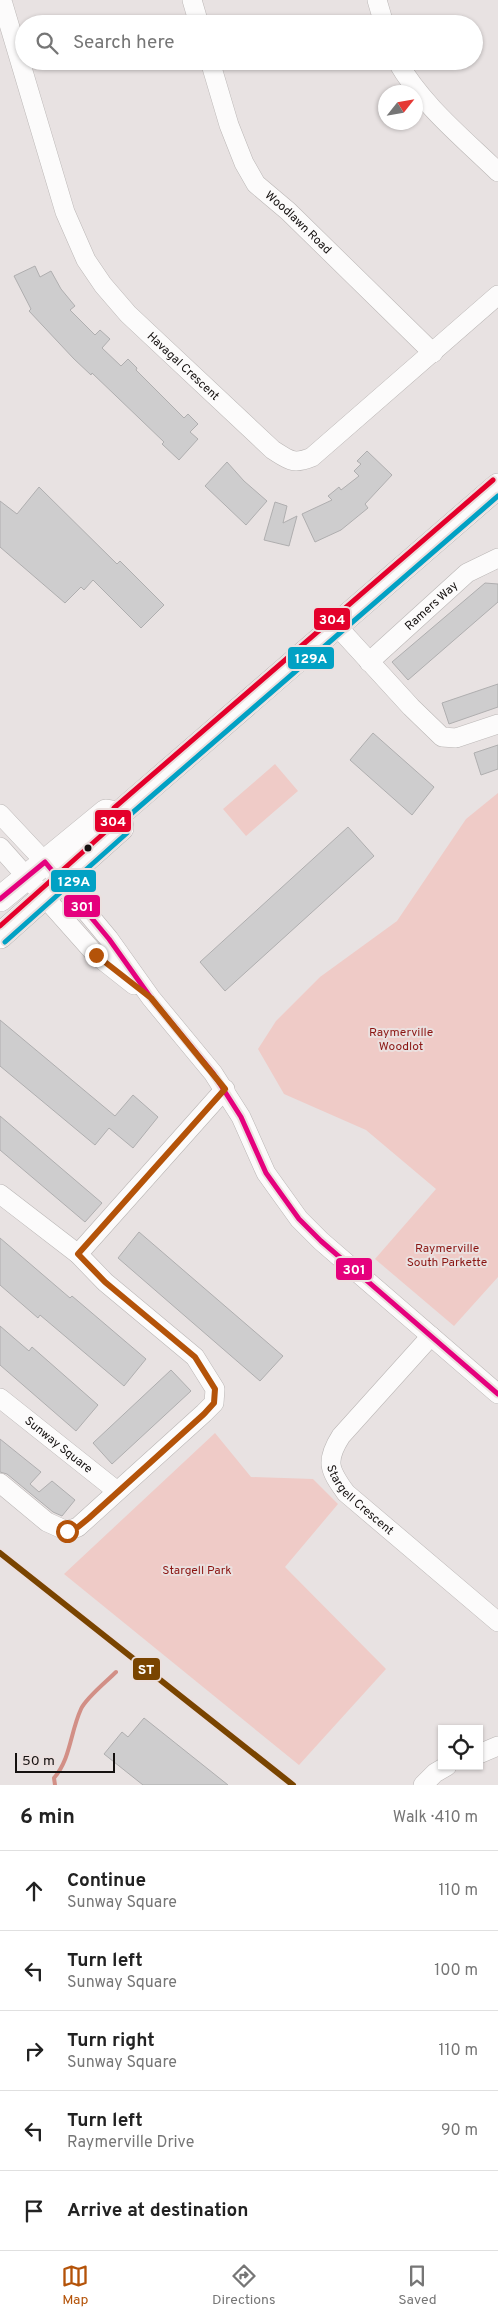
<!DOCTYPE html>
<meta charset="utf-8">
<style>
:root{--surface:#fff;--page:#f6f6f6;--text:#222;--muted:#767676;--line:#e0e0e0;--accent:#b45309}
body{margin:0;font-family:Overpass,sans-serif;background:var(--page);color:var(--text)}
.controls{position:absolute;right:15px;bottom:15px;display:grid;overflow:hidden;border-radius:0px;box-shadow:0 1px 4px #0004}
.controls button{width:45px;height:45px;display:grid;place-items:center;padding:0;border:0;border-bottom:1px solid var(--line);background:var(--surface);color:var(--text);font:25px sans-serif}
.compass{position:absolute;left:378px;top:85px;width:45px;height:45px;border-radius:50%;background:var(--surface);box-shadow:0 1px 4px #0004;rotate:59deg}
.scale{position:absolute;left:15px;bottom:12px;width:100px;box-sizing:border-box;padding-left:5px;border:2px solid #151110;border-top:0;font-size:14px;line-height:18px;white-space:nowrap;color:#151110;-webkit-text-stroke:4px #ebe0df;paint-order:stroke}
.stop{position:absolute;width:15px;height:15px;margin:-11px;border:4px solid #b45309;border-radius:50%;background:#fff}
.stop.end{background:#b45309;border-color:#fff;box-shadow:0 1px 5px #0008}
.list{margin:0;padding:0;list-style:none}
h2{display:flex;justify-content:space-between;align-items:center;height:65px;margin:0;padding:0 20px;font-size:21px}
h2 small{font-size:16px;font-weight:400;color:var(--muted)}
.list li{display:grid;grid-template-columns:32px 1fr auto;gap:15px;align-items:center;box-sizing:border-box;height:80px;padding:0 20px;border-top:1px solid var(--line)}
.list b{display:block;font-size:19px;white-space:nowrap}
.list p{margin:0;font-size:16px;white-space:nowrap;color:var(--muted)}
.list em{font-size:16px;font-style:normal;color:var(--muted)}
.icon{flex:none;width:28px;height:28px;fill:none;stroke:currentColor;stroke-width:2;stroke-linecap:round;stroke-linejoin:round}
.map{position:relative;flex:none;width:498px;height:1785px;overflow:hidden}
.search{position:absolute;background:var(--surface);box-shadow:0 1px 4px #0004;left:15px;right:15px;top:15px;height:55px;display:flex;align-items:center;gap:12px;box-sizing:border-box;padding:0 18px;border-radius:28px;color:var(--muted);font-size:19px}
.sheet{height:465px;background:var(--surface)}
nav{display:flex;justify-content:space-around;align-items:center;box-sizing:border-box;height:70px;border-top:1px solid var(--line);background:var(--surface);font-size:14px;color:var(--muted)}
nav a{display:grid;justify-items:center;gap:2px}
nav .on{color:var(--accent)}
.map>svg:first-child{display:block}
</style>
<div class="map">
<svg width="498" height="1785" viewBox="0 0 498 1785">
<rect width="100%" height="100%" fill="#e8e2e2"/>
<path fill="#efcbc7" d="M275,764L298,791L246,836L223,809Z
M498,793V1277L454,1326L375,1259L436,1189L366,1130L284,1094L258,1049L276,1021L320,977L397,921L466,819Z
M215,1433L251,1477L313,1479L338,1504L285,1567L386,1669L299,1765L64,1574Z"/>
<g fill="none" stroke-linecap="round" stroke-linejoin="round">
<path stroke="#d28f86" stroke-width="4" d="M55,1785L54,1778C71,1758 70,1733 81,1709C86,1698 106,1682 116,1672"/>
</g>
<path fill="#cecdce" stroke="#afaeaf" d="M35,266L40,277L51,271L61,289L75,306L70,310L95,335L100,330L110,339L102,348L121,366L128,359L137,368L136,370L184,418L188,414L198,424L190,432L198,439L179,460L162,444L164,442L92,373L91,375L74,359L29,311L31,309L14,276Z
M367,451L392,475L365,504L368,508L341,530L315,542L302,514L332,500L328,496L339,487L341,490L359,476L354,471L361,464L357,461Z
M227,462L244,481L267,501L246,525L205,486Z
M39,487L117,564L120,561L164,605L141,628L93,580L84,590L81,587L65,603L0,547V501L17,514Z
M275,502L287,506L283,523L297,516L289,546L264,540Z
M485,583L498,584V602L408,680L392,662Z
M498,684V707L449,724L442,703Z
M373,733L434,787L412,815L350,760Z
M498,745V769L481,775L474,753Z
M348,827L374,856L225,991L200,962Z
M0,1020L115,1116L133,1095L158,1117L133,1148L109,1128L95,1145L0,1066Z
M0,1116L102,1203L85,1222L0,1150Z
M139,1232L283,1356L260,1381L118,1258Z
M0,1238L70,1298L72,1296L146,1359L124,1386L40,1315L38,1318L0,1285Z
M0,1326L29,1351L32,1347L98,1405L76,1431L0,1365Z
M171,1370L191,1391L112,1464L93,1443Z
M0,1439L41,1472L30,1484L39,1492L52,1481L75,1500L62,1516L53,1512L7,1474L0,1472Z
M144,1718L228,1785H143L104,1754L122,1732L128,1737Z"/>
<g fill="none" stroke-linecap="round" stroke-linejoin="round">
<defs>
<g id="minor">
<path d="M192,0L199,24"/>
<path d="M377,0L384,24"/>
<path id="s1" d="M3,4L65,212L86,260L103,285L128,314L273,450C289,460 293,465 312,457L498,295"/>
<path id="s2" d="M210,61L229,125L244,163L256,184L288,211L433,353"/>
<path d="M397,61C422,105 462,137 498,172"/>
<path d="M336,625L411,707L442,737L456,738L498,724"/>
<path id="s3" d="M369,662L467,573L498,558"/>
<path d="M0,814L45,862L109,939L151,998L213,1073L241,1117L266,1173L299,1219L321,1241L498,1394"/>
<path d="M0,847L96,955L134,985"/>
<path d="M0,1194L78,1254L105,1282L195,1357L215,1389L214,1403L204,1413L78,1527L67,1531L47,1522L0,1483"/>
<path d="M78,1254L225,1089"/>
<path id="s4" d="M431,1336L341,1436C325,1461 329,1470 346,1493L498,1622"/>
<path id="s5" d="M0,1398L117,1491"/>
<path d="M479,1754L498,1746"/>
<path d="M423,1785L435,1773L447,1766"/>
</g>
<path id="major" d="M119,814L498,486
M0,899L106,812L119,814
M0,936L121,828L119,814"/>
</defs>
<use href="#minor" stroke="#bab6b5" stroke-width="20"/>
<use href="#major" stroke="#bab6b5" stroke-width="26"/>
<use href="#minor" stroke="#fcfbfb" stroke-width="19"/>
<use href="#major" stroke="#fcfbfb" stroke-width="25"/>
<defs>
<path id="bus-1" d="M0,899L45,862L109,939L151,998L213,1073L241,1117L266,1173L299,1219L321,1241L498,1394"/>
<path id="bus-2" d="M124,820L498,496
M5,942L127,833L128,828L126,813"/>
<path id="bus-3" d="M114,808L493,480
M0,926L113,825L112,815"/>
</defs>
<use href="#bus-1" stroke="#ebe0df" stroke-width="9"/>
<use href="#bus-2" stroke="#ebe0df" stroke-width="9"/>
<use href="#bus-3" stroke="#ebe0df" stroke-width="9"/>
<use href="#bus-1" stroke="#e5007d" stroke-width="5"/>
<use href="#bus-2" stroke="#01a1c4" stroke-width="5"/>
<use href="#bus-3" stroke="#e4002b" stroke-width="5"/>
<defs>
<path id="rail-1" d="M0,1553L293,1785"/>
</defs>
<use href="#rail-1" stroke="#ebe0df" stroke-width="10"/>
<use href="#rail-1" stroke="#794400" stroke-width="6"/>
</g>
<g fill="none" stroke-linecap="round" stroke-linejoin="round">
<path stroke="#b45309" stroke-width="6" d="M67,1531L78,1527L89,1518L204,1414L214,1403L215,1389L195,1357L105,1282L78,1254L225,1089L151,998L96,955"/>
</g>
<circle fill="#151110" stroke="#ebe0df" stroke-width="2" cx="88" cy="848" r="4.5"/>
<g text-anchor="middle" stroke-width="4" stroke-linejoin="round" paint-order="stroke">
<g font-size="12" fill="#151110" stroke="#ebe0df">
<text dy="4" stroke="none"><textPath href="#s2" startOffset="189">Woodlawn Road</textPath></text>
<text dy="4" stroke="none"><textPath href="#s1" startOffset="414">Havagal Crescent</textPath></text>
<text dy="4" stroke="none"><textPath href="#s3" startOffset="84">Ramers Way</textPath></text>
<text dy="4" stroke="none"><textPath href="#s5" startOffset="75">Sunway Square</textPath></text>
<text dy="4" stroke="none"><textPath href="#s4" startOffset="212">Stargell Crescent</textPath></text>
</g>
<g font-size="12" fill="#8b1613" stroke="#ebe0df">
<text x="401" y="1036">Raymerville<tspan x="401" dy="14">Woodlot</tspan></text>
<text x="447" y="1252">Raymerville<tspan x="447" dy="14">South Parkette</tspan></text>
<text x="197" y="1574">Stargell Park</text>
</g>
</g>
<g stroke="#ebe0df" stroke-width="2">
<rect x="313" y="607" width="38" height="24" rx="5" fill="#e4002b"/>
<rect x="287" y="646" width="48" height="24" rx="5" fill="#01a1c4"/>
<rect x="94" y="809" width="38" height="24" rx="5" fill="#e4002b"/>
<rect x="50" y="869" width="47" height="24" rx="5" fill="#01a1c4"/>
<rect x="63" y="894" width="38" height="24" rx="5" fill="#e5007d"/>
<rect x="335" y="1257" width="38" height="24" rx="5" fill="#e5007d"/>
<rect x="132" y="1657" width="29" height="24" rx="5" fill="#794400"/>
</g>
<g font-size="14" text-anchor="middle" font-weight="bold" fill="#fff">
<text x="332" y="624">304</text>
<text x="311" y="663">129A</text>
<text x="113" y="826">304</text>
<text x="74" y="886">129A</text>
<text x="82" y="911">301</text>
<text x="354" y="1274">301</text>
<text x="146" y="1674">ST</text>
</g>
</svg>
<div class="controls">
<button><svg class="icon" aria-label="locate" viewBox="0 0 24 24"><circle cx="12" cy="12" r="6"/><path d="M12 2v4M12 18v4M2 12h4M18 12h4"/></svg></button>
</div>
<svg class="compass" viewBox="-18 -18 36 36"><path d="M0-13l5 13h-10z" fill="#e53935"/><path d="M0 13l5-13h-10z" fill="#767676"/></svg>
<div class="scale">50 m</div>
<div class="stop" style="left:67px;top:1531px"></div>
<div class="stop end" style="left:96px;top:955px"></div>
<div class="search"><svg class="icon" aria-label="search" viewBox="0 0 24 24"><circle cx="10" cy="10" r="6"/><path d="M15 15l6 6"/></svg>Search here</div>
</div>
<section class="sheet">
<h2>6 min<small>Walk · 410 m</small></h2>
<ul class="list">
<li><svg class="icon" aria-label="ahead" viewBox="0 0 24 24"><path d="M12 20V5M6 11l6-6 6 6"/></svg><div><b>Continue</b><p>Sunway Square</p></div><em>110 m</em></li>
<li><svg class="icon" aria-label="left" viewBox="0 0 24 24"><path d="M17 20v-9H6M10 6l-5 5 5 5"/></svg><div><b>Turn left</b><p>Sunway Square</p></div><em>100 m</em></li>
<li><svg class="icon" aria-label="right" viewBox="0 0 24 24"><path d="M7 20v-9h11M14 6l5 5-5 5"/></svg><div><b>Turn right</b><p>Sunway Square</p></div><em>110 m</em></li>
<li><svg class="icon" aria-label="left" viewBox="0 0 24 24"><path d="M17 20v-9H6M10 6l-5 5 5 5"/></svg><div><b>Turn left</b><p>Raymerville Drive</p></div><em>90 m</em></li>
<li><svg class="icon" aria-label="arrive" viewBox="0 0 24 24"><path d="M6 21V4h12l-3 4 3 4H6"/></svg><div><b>Arrive at destination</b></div></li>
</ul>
</section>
<nav>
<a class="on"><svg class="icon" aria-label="map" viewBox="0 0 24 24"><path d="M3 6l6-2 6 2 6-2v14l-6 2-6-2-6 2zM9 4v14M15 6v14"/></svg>Map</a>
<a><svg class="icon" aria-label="directions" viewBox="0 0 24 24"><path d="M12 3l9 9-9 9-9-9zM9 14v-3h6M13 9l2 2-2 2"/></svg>Directions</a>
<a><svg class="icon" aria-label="saved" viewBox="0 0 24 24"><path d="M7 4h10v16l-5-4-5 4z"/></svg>Saved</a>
</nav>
